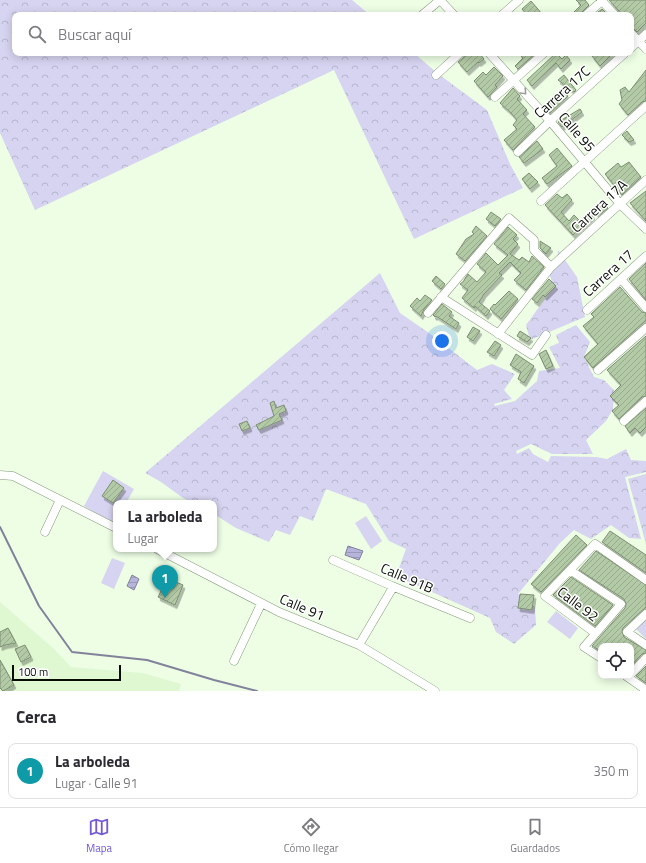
<!DOCTYPE html>
<html lang="es">
<meta charset="utf-8">
<style>
:root{--surface:#fff;--page:#f2f2f3;--text:#2b2b33;--muted:#7c7c81;--line:#e1e1e2;--accent:#745ad4}
body{margin:0;font-family:"Titillium Web",sans-serif;background:var(--page);color:var(--text)}
.controls{position:absolute;right:12px;bottom:12px;display:grid;overflow:hidden;border-radius:8px;box-shadow:0 2px 10px #0003}
.controls button{width:36px;height:36px;display:grid;place-items:center;padding:0;border:0;border-bottom:1px solid var(--line);background:var(--surface);color:var(--text);font:20px sans-serif}
.scale{position:absolute;left:12px;bottom:10px;width:109px;box-sizing:border-box;padding-left:4px;border:2px solid #070d04;border-top:0;font-size:11px;line-height:14px;white-space:nowrap;color:#070d04;-webkit-text-stroke:3px #fff;paint-order:stroke}
.you{position:absolute;left:442px;top:341px;width:14px;height:14px;margin:-10px;border:3px solid #fff;border-radius:50%;background:#1a73e8;box-shadow:0 0 0 6px #1a73e833}
.badge{display:grid;place-items:center;width:26px;height:26px;border-radius:50%;background:var(--accent);color:#fff;font-size:13px;font-weight:700}
.pin{position:absolute;translate:-50% -33px;filter:drop-shadow(0 1px 2px #0008)}
.pin::after{content:'';position:absolute;top:21px;width:14px;height:12px;background:inherit;clip-path:polygon(0 0,100% 0,50% 100%)}
.popup{position:absolute;left:113px;top:500px;width:104px;height:52px;box-sizing:border-box;display:grid;place-content:center;border-radius:8px;background:var(--surface);filter:drop-shadow(0 1px 3px #0005);font-size:13px;white-space:nowrap;color:var(--muted)}
.popup b{font-size:15px;color:var(--text)}
.popup::after{content:'';position:absolute;left:50%;top:100%;margin-left:-8px;border:8px solid transparent;border-top-color:var(--surface)}
.list{margin:0;padding:0;list-style:none}
h2{display:flex;justify-content:space-between;align-items:center;height:52px;margin:0;padding:0 16px;font-size:17px}
h2 small{font-size:13px;font-weight:400;color:var(--muted)}
.list li{display:grid;grid-template-columns:26px 1fr auto;gap:12px;align-items:center;box-sizing:border-box;height:56px;margin:0 8px 8px;padding:0 8px;border:1px solid var(--line);border-radius:8px}
.list b{display:block;font-size:15px;white-space:nowrap}
.list p{margin:0;font-size:13px;white-space:nowrap;color:var(--muted)}
.list em{font-size:13px;font-style:normal;color:var(--muted)}
.icon{flex:none;width:22px;height:22px;fill:none;stroke:currentColor;stroke-width:2;stroke-linecap:round;stroke-linejoin:round}
.map{position:relative;flex:none;width:646px;height:691px;overflow:hidden}
.search{position:absolute;background:var(--surface);box-shadow:0 2px 10px #0003;left:12px;right:12px;top:12px;height:44px;display:flex;align-items:center;gap:10px;box-sizing:border-box;padding:0 14px;border-radius:8px;color:var(--muted);font-size:15px}
.sheet{height:116px;background:var(--surface)}
nav{display:flex;justify-content:space-around;align-items:center;box-sizing:border-box;height:56px;border-top:1px solid var(--line);background:var(--surface);font-size:11px;color:var(--muted)}
nav a{display:grid;justify-items:center;gap:2px}
nav .on{color:var(--accent)}
.map>svg:first-child{display:block}
</style>
<div class="map">
<svg width="646" height="691" viewBox="0 0 646 691">
<defs>
<pattern id="forest-crowns" width="20" height="18" patternUnits="userSpaceOnUse"><rect width="20" height="18" fill="#d6d4f0"/><path d="M2 6a3 3 0 1 1 6 0M12 15a3 3 0 1 1 6 0" fill="none" stroke="#b6b5cc"/></pattern>
<pattern id="water-rules" width="6" height="5" patternUnits="userSpaceOnUse"><rect width="6" height="5" fill="#b7b4dc"/><path d="M0 2.5h6" fill="none" stroke="#9c9abb"/></pattern>
<pattern id="building-hatch" width="6" height="6" patternUnits="userSpaceOnUse"><rect width="6" height="6" fill="#b3caa6"/><path d="M-1 1l2-2M0 6l6-6M5 7l2-2" fill="none" stroke="#98ac8d"/></pattern>
<filter id="shadow"><feDropShadow dx="2" dy="3.5" stdDeviation="0" flood-color="#0004"/></filter>
</defs>
<rect width="100%" height="100%" fill="#edfee5"/>
<path fill="#e0f8d2" d="M0,602L53,648L71,667L143,673L181,684L179,691H0Z"/>
<path fill="url(#forest-crowns)" d="M0,0H352L370,15H15V53H414L437,73L487,110L510,164L523,188L414,239L334,70L35,210L0,133Z
M558,250L577,277L585,317L530,340L526,325L550,292L552,282L549,273L557,264Z
M380,273L400,313L429,333L477,370L492,364L515,374L504,390L512,399L494,404L495,406L515,401L537,381L539,371L560,368L549,347L559,343L556,335L576,325L590,342L584,357L594,377L604,380L614,390L613,409L606,421L586,440L593,454H552L531,444L516,451L517,454L529,448L533,454L548,462L551,456L596,457L607,459L626,449L631,460L646,461V472L625,477L641,539L629,538L611,525L591,539L574,530L560,543L518,594L535,607L536,625L514,644L496,632L490,618L396,576L406,549L389,541L366,504L326,489L313,521L300,516L290,535L276,530L269,542L236,528L214,514V503H193L183,498L161,482L145,473Z
M646,474V544L628,479Z"/>
<path fill="#d6d4f0" d="M103,471L134,489L126,503H116V520L114,524L84,506Z
M366,516L382,541L371,549L355,523Z
M112,558L125,563L114,589L101,583Z
M556,611L578,628L570,639L547,622Z
M646,617V639L635,628Z"/>
<path fill="url(#water-rules)" stroke="#82829b" d="M348,546L363,551L359,560L345,555Z
M132,575L139,579L134,590L127,586Z"/>
<g fill="none" stroke-linecap="round" stroke-linejoin="round">
<path stroke="#82829b" stroke-width="2" d="M0,527L39,606L72,652L147,660L214,680L257,691"/>
</g>
<path fill="url(#building-hatch)" stroke="#7c8e72" filter="url(#shadow)" d="M576,0H585L589,5L579,15H571L581,5Z
M609,0H646V23L637,32L631,26V15H620L619,11Z
M531,1L543,15H527L522,9Z
M602,9L605,12L601,15H594Z
M465,53L469,56L472,53H479L484,59L479,63L478,62L467,72L458,62L464,57Z
M519,53H536L518,69L515,66L523,58Z
M556,53L562,59L566,55L570,60L561,69L556,63L532,86L527,80Z
M594,53H613L600,66L592,56Z
M494,67L503,76L495,85L497,87L488,97L474,81L483,72L486,75Z
M646,70V101L642,102L628,115L619,104L622,100L620,90L625,87L629,92Z
M564,75L576,90L574,92L558,80Z
M513,88L520,96L517,99L527,110L523,114L535,127L513,150L504,140L517,129L513,125L517,120L511,113L500,103Z
M564,91L568,96L550,113L546,109L547,106Z
M580,109L582,112L562,127L558,122Z
M627,131L634,140L629,142L622,135Z
M537,141L543,149L524,163L519,157Z
M557,148L572,166L547,184L542,178L557,166L549,155Z
M629,162L641,177L622,195L605,174L618,163L621,167Z
M529,173L538,182L530,189L522,179Z
M646,191V221L630,203Z
M557,194L562,198L567,194L572,200L561,212L569,221L574,215L580,221L590,212L593,216L573,235L545,205Z
M604,204L608,208L598,216L594,211Z
M491,212L501,219L495,226L486,219Z
M476,226L487,236L465,261L456,254L466,239L474,234L472,232Z
M508,227L517,235L513,239L518,244L510,254L519,260L522,257L529,262L532,256L544,267L526,290L514,280L521,273L510,262L499,273L502,275L483,295V296L479,302L490,311L486,316L475,306L474,308L462,298L468,290L460,284L464,281V280L468,274L477,282L486,272L477,264L486,253L498,265L508,255L494,244Z
M540,241L551,248L546,254L540,248Z
M646,263V300L629,279Z
M436,276L445,284L441,289L432,281Z
M549,279L556,286L545,297L543,295L537,303L532,299Z
M620,287L642,312L646,313V320L593,368L584,357L598,344L583,326L594,317L591,314Z
M509,291L518,299L501,319L490,309L494,304L495,305Z
M425,295L432,300L424,309L421,316L410,306L417,298L420,301Z
M442,304L452,312L449,316L459,323L456,329L436,316L435,317L433,315Z
M473,327L480,331L473,341L467,337Z
M520,331L531,338L527,342L517,336Z
M646,336V396L642,397L619,419L612,411L619,405L610,396L621,385L607,370Z
M495,341L501,345L494,356L487,352Z
M546,350L553,366L546,369L539,354Z
M516,354L534,366L524,383L518,379L521,372L510,365Z
M274,401L276,408L284,405L286,411L279,414L282,420L259,430L256,425L274,416L270,403Z
M646,408V427L640,433L635,428L630,433L625,426Z
M247,421L250,428L242,431L239,424Z
M113,480L124,488L113,503L102,496Z
M610,531L646,555V573L602,542Z
M576,535L587,545L541,592L531,584Z
M596,551L646,585V607L623,628L622,631L624,637L646,650V653L642,654L631,666V646H601V651L592,646L625,608L626,604L624,599L579,570Z
M164,577L183,585L175,605L158,597L163,587L160,586Z
M571,577L613,605L595,626L553,595Z
M520,594L534,595L532,610L518,608Z
M8,628L16,643L5,645L0,647V632Z
M25,645L31,657L21,662L15,649Z
M0,660L14,685L3,691L0,688Z
M646,666V683L636,676Z"/>
<g fill="none" stroke-linecap="round" stroke-linejoin="round">
<defs>
<path id="minor" d="M601,0L615,15
M422,15L440,0L454,15
M502,15L519,0
M586,15L603,0
M631,33L646,49
M631,48L646,34
M489,53L550,121L620,204L646,229
M436,75L460,53
M495,97L544,53
M518,152L550,121L625,53
M541,201L646,106
M621,279L646,308
M441,297L532,355L546,335
M587,310L646,256
M428,313L509,218L534,240V250L551,267
M498,334L551,267L646,180
M598,370L646,328
M624,421L646,401
M0,475L13,476L116,528
M45,532L60,500
M157,549L279,612L359,645L435,691
M333,560L392,586L470,618
M570,570L621,604L584,647L601,658
M646,614L627,632L646,645
M595,633L545,596L595,544L646,580
M359,645L392,589V586
M234,661L261,604
M631,674L646,658
M626,676L646,690"/>
</defs>
<use href="#minor" stroke="#85987b" stroke-width="9"/>
<use href="#minor" stroke="#fff" stroke-width="8"/>
</g>
<defs><path id="oneway-chevron" d="M-2-3.5L2.5 0L-2 3.5" fill="none" stroke-width="1.6" stroke-linecap="round" stroke-linejoin="round"/></defs>
<use stroke="#9c9e9b" href="#oneway-chevron" transform="translate(524 92) rotate(47)"/>
<g text-anchor="middle" stroke-width="3" stroke-linejoin="round" paint-order="stroke">
<g font-size="14" fill="#070d04" stroke="#fff">
<text transform="translate(562 92) rotate(-42)" y="5">Carrera 17C</text>
<text transform="translate(577 132) rotate(49)" y="5">Calle 95</text>
<text transform="translate(599 206) rotate(-43)" y="5">Carrera 17A</text>
<text transform="translate(608 273) rotate(-42)" y="5">Carrera 17</text>
<text transform="translate(407 578) rotate(23)" y="5">Calle 91B</text>
<text transform="translate(578 604) rotate(37)" y="5">Calle 92</text>
<text transform="translate(302 607) rotate(23)" y="5">Calle 91</text>
</g>
</g>
</svg>
<div class="controls">
<button><svg class="icon" aria-label="locate" viewBox="0 0 24 24"><circle cx="12" cy="12" r="6"/><path d="M12 2v4M12 18v4M2 12h4M18 12h4"/></svg></button>
</div>
<div class="scale">100 m</div>
<div class="you"></div>
<div class="pin badge" style="left:165px;top:598px;background:#0f9aa8">1</div>
<div class="popup"><b>La arboleda</b>Lugar</div>
<div class="search"><svg class="icon" aria-label="search" viewBox="0 0 24 24"><circle cx="10" cy="10" r="6"/><path d="M15 15l6 6"/></svg>Buscar aquí</div>
</div>
<section class="sheet">
<h2>Cerca<small></small></h2>
<ul class="list">
<li><span class="badge" style="background:#0f9aa8">1</span><div><b>La arboleda</b><p>Lugar · Calle 91</p></div><em>350 m</em></li>
</ul>
</section>
<nav>
<a class="on"><svg class="icon" aria-label="map" viewBox="0 0 24 24"><path d="M3 6l6-2 6 2 6-2v14l-6 2-6-2-6 2zM9 4v14M15 6v14"/></svg>Mapa</a>
<a><svg class="icon" aria-label="directions" viewBox="0 0 24 24"><path d="M12 3l9 9-9 9-9-9zM9 14v-3h6M13 9l2 2-2 2"/></svg>Cómo llegar</a>
<a><svg class="icon" aria-label="saved" viewBox="0 0 24 24"><path d="M7 4h10v16l-5-4-5 4z"/></svg>Guardados</a>
</nav>
